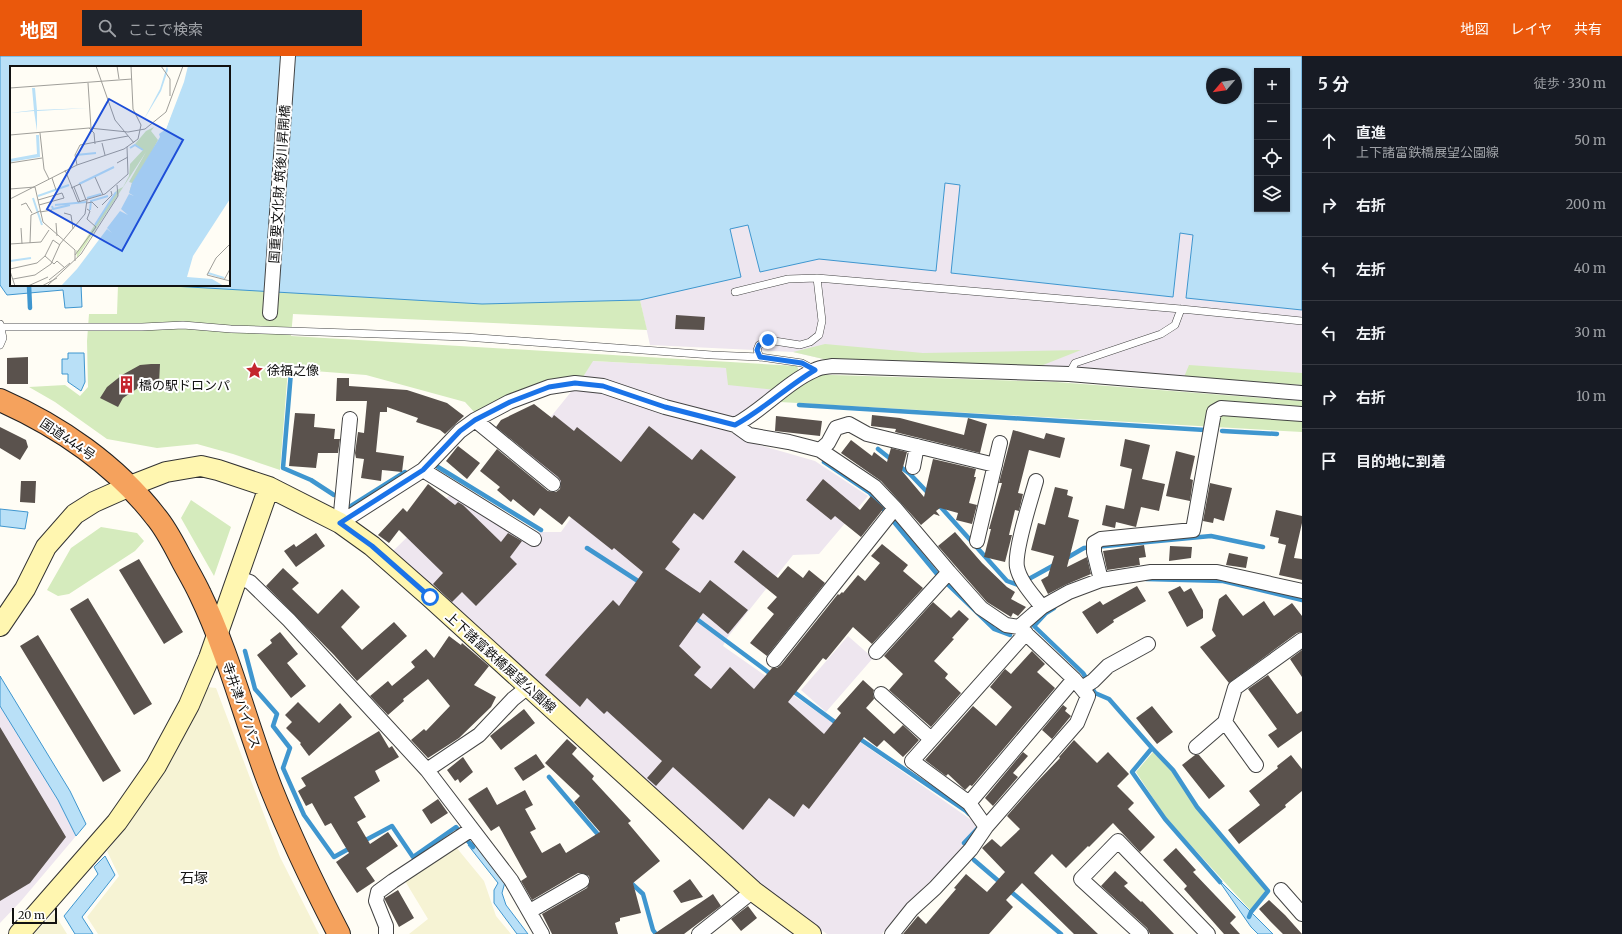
<!DOCTYPE html>
<html lang="ja">
<meta charset="utf-8">
<style>
:root{--surface:#171b24;--page:#20242c;--text:#f1f3f6;--muted:#9ea1a6;--line:#363941;--accent:#ea580c}
body{margin:0;font-family:Merriweather,"Noto Sans JP",serif;background:var(--page);color:var(--text)}
.controls{position:absolute;right:12px;top:12px;display:grid;overflow:hidden;border-radius:0px;box-shadow:0 1px 3px #0004}
.controls button{width:36px;height:36px;display:grid;place-items:center;padding:0;border:0;border-bottom:1px solid var(--line);background:var(--surface);color:var(--text);font:20px sans-serif}
.compass{position:absolute;left:1206px;top:12px;width:36px;height:36px;border-radius:50%;background:var(--surface);box-shadow:0 1px 3px #0004;rotate:241deg}
.scale{position:absolute;left:12px;bottom:10px;width:45px;box-sizing:border-box;padding-left:4px;border:2px solid #111;border-top:0;font-size:11px;line-height:14px;white-space:nowrap;color:#111;-webkit-text-stroke:3px #fff;paint-order:stroke}
.stop{position:absolute;width:12px;height:12px;margin:-9px;border:3px solid #1a73e8;border-radius:50%;background:#fff}
.stop.end{background:#1a73e8;border-color:#fff;box-shadow:0 1px 4px #0008}
.list{margin:0;padding:0;list-style:none}
h2{display:flex;justify-content:space-between;align-items:center;height:52px;margin:0;padding:0 16px;font-size:17px}
h2 small{font-size:13px;font-weight:400;color:var(--muted)}
.list li{display:grid;grid-template-columns:26px 1fr auto;gap:12px;align-items:center;box-sizing:border-box;height:64px;padding:0 16px;border-top:1px solid var(--line)}
.list b{display:block;font-size:15px;white-space:nowrap}
.list p{margin:0;font-size:13px;white-space:nowrap;color:var(--muted)}
.list em{font-size:13px;font-style:normal;color:var(--muted)}
.icon{flex:none;width:22px;height:22px;fill:none;stroke:currentColor;stroke-width:2;stroke-linecap:round;stroke-linejoin:round}
.map{position:relative;flex:none;width:1302px;height:878px;overflow:hidden}
header{display:flex;align-items:center;gap:24px;box-sizing:border-box;height:56px;padding:0 20px;background:var(--accent);color:#fff}
header strong{font-size:19px}
nav{display:flex;gap:22px;margin-inline-start:auto;font-size:14px}
.search{width:280px;height:36px;background:var(--page);display:flex;align-items:center;gap:10px;box-sizing:border-box;padding:0 14px;border-radius:0px;color:var(--muted);font-size:15px}
main{display:flex}
aside{flex:1;background:var(--surface)}
.map>svg:first-child{display:block}
</style>
<header>
<strong>地図</strong>
<div class="search"><svg class="icon" aria-label="search" viewBox="0 0 24 24"><circle cx="10" cy="10" r="6"/><path d="M15 15l6 6"/></svg>ここで検索</div>
<nav><a>地図</a><a>レイヤ</a><a>共有</a></nav>
</header>
<main>
<div class="map">
<svg width="1302" height="878" viewBox="0 0 1302 878">
<rect width="100%" height="100%" fill="#fffdf5"/>
<path fill="#eee6ef" fill-rule="evenodd" d="M633,0H1302V329L1031,310L832,305L793,296L650,289L640,244ZM1257,15H1287V153H1257ZM1212,18H1236V42H1212Z
M592,305L726,312L776,334L723,373L759,389L815,405L868,440L819,498L793,499L727,582L723,590L980,770L939,817L906,848L882,878H827L757,826L392,496L459,430L538,476H561L581,448L520,399L583,321Z
M848,580L873,602L826,656L801,634Z
M0,650L58,744L76,780L21,845L0,867Z"/>
<path fill="#f6f3d4" d="M207,631L216,632L280,801L319,878H98L87,861L119,820L107,795L125,773L176,696Z
M456,791L484,825L496,860L511,878H409L428,863L405,825Z
M54,857L67,878H34Z"/>
<path fill="#d5ebbd" d="M741,221L640,244L647,274L293,258L291,280L797,310L800,318L1056,326L1302,345V376L780,346L776,334L728,329L726,312L593,305L583,321L476,358L465,346L366,319L288,313L280,414L233,398L197,388L157,392L107,383L55,346L29,331L65,329L80,340L88,331L87,285L89,258H117L118,229H229Z
M825,288L923,297L1081,294L1038,311L832,305L793,296Z
M1189,309L1302,317V329L1184,321Z
M191,444L231,471L214,520L181,462Z
M101,471L137,477L144,485L135,495L69,538L58,540L47,534L71,492Z
M1153,696L1171,714L1198,755L1266,834L1251,855L1166,762L1136,716Z"/>
<path fill="#b9e0f7" stroke="#3f96cf" fill-rule="evenodd" d="M0,0H1302V254L1186,242L1193,179L1180,177L1173,241L951,217L960,129L945,127L936,215L819,203L760,216L748,169L730,173L741,221L640,244L482,248L155,229H229V11H11V229H81L82,251L65,252L63,234L7,239L0,229ZM1257,15H1287V153H1257ZM1212,18H1236V42H1212Z
M68,297H84L85,326L81,335L68,326V318H62V303H68Z
M0,453L28,456L25,473L0,470Z
M0,620L70,735L86,768L76,780L58,744L0,650Z
M475,786L505,826L502,837L506,849L528,878H517L494,847V834L498,827L468,789Z
M105,800L115,819L82,861L93,878H75L64,860L98,818L94,811Z
M1217,822L1273,878H1258L1251,871Z"/>
<g fill="none" stroke-linecap="round" stroke-linejoin="round">
<path stroke="#3f96cf" stroke-width="4.5" d="M29,229L30,252
M291,316L283,412L311,424L334,439
M799,349L1205,374
M1222,375L1277,378
M878,393L892,404
M824,406L870,437L937,518L994,573L1010,579
M898,409L910,418L929,438
M438,411L541,474
M938,448L1007,525L1018,529L1056,508
M351,450L405,416
M587,492L641,527
M1065,503L1084,492L1211,480L1263,491
M1146,523L1223,525L1302,544
M1054,552L1046,557L1034,570L1083,617L1095,637L1109,643L1152,692L1132,716L1165,763L1220,826
M694,561L772,619
M245,595L255,633L277,658L273,670L290,692L283,712L304,759L334,801L352,791
M790,633L839,669
M857,681L966,755L969,758
M1152,692L1173,714L1197,751L1268,835L1251,856L1249,861
M549,721L601,782
M362,786L392,770L413,801L456,771L473,791
M964,787L979,771
M974,804L1002,828
M630,826L643,838L653,874L656,878
M1009,834L1061,878"/>
</g>
<path fill="#5a524d" d="M676,259L705,261L704,274L675,273Z
M28,301V328H7V302Z
M151,308H160L159,328L152,326L138,332L123,342L118,351L100,342L107,331L122,319L140,309Z
M337,322H349V330L407,334L447,347L464,360L445,378L440,374L416,366L418,362L387,351V356H380L376,396L404,400L402,416L382,414L381,425L361,422L364,403L356,402L355,397L358,376L364,377L367,345H336Z
M534,348L552,362L554,359L574,375L577,371L621,406L649,370L692,404L701,393L736,421L703,464L694,457L672,486L680,493L665,513L700,537L710,524L748,554L728,578L703,557L679,590L701,611L694,619L711,633L730,611L754,633L772,612H777L781,609L838,538L839,539L842,536L843,537L858,519L865,525L880,507L871,500L882,488L908,509L903,515L923,532L872,588L853,571L826,604L823,602L788,646L824,678L841,657L837,653L863,624L874,634L873,637L874,643L866,652L894,678L903,669L919,684L910,694L903,701L884,684L877,691L864,681L809,753L803,748L794,761L769,742L743,774L673,711L656,730L647,722L662,705L607,655L604,658L587,642L580,651L545,619L613,544L619,550L643,516L614,492L612,494L569,460L562,469L540,452L534,460L513,443L511,446L497,434L500,431L480,415L497,393L548,435L556,436L560,433L561,425L558,421L496,371L501,364Z
M295,357L315,358L314,371L335,373L334,383H340L338,397H318L316,412L289,410Z
M872,359L900,362L964,379L968,362L987,368L980,397L895,376L896,373L871,370Z
M776,360L822,365L820,380L775,375Z
M0,371L26,384L28,391L20,404L0,392Z
M1013,374L1044,383L1046,377L1065,382L1060,402L1029,394L1018,437L1023,438L1019,455L1015,454L1009,479H1012L1005,506L984,501L991,473H989L1002,427H999Z
M1125,383L1150,389L1142,423L1165,428L1159,455L1141,451L1136,471L1116,466L1115,472L1102,469L1106,449L1124,453L1132,413L1120,410Z
M851,384L872,400L874,396L887,406L891,392L907,396L902,415L924,441L933,403L976,413L974,421H976L969,447L977,449L972,468L956,464L958,457L940,452L936,455L940,460L934,458L921,469L881,425L841,397Z
M458,390L480,407L467,423L446,405Z
M1176,395L1195,400L1190,423L1193,424L1190,445L1166,440Z
M823,423L860,454L871,440L884,452L861,481L835,460L831,464L806,444Z
M21,425H36L35,447L20,446Z
M1210,427L1232,432L1224,465L1214,462L1213,467L1203,465Z
M428,428L455,449L458,446L463,449L501,486L508,477L522,485L510,501L517,508L476,550L462,536L452,546L438,533L433,528L443,517L399,474L389,487L378,479L403,452L407,456Z
M1055,431L1068,434L1067,439L1073,441L1068,461L1079,464L1067,511L1087,501L1091,518L1065,529L1048,538L1041,524L1048,520L1054,500L1031,494L1038,467L1045,469Z
M1276,454L1302,460V467L1294,502L1302,503V524L1279,519L1286,489L1278,487L1279,482L1270,480Z
M955,476L982,507L1007,531L1015,536L1011,543L1026,551L1018,560L1013,557L1011,561L987,546L938,490Z
M316,477L325,490L296,511L284,495L294,488L296,491Z
M1144,489L1146,501L1139,502L1140,509L1107,514L1103,495Z
M1170,490L1192,491L1191,502L1169,505Z
M743,494L778,522L788,510L803,522L809,514L825,527L767,600L750,587L774,558L767,552L777,541L734,506Z
M1229,497L1248,501L1246,512L1226,509Z
M139,503L183,576L164,588L119,514Z
M283,512L299,527L292,533L318,558L342,533L360,551L341,571L362,594L394,566L407,580L357,625L334,599L266,530Z
M1137,530L1146,545L1113,564L1114,566L1097,578L1082,556L1100,545L1103,549Z
M1180,530L1184,536L1191,532L1203,554V562L1187,571L1168,536Z
M1226,538L1243,560L1264,545L1274,560L1292,547L1302,560V576L1297,577L1229,627L1200,591L1216,580L1212,574L1219,543Z
M88,542L152,648L134,659L70,553Z
M933,546L951,562L959,554L969,563L952,582L954,583L934,605L948,618L945,622L961,637L931,671L889,634L903,618L884,600Z
M280,576L298,598L287,607L306,630L291,642L257,599L272,587L270,584Z
M38,579L121,715L103,726L20,590Z
M449,580L461,589L462,587L489,610L474,629L496,641L491,651L459,682L428,702L411,684L424,673L426,675L450,650L428,623L403,643L404,645L388,659L370,640L388,625L392,630L415,611L411,606L426,593L434,602Z
M1302,594V621L1290,603Z
M1032,595L1045,608L1037,616L1055,632L972,730L970,729L965,734L948,718L946,720L925,704L973,650L996,670L1012,651L990,631L1005,613L1011,618Z
M1268,619L1297,658L1302,655V675L1278,692L1268,679L1277,673L1248,633Z
M298,646L319,667L340,647L352,661L309,700L300,688L301,687L286,672L292,666L285,659Z
M1063,649L1067,652L1065,655L1071,660L1052,683L1042,674Z
M1152,650L1173,676L1157,688L1136,662Z
M524,653L535,667L501,694L490,680Z
M0,671L66,781L30,827L0,845Z
M379,675L389,692L392,690L399,701L375,715L380,725L354,741L366,761L357,766L370,788L388,776L398,790L366,812L375,825L357,837L336,806L349,797L331,767L325,770L312,747L306,750L298,735L306,730L301,722Z
M567,683L577,692L572,698L594,720L592,723L631,765L628,767L660,805L633,827L641,857L620,862V865L615,867L618,878H552L542,858L587,832L590,825L589,820L582,817H578L532,844L521,825L527,821L499,770L491,775L468,743L487,731L497,749L525,734L533,749L525,753L536,773L530,776L542,797L560,787L566,797L600,776L574,746L580,740L545,707Z
M1074,684L1097,707L1108,696L1129,718L1117,730L1134,747L1128,753L1155,781L1140,796L1113,767L1089,791L1088,790L1066,812L1052,798L1034,817L1098,878H1074L1022,827L1006,844L1013,851L989,878H903L918,860L926,868L956,833L954,832L966,818L987,836L1005,816L982,792L992,783L1001,791L1020,773L1007,760L1036,727L1060,702L1059,701Z
M1023,696L1028,700L1013,717L1018,721L993,750L985,742Z
M536,698L545,711L523,725L514,712Z
M1195,699H1199L1225,730L1209,743L1182,709Z
M1291,699L1302,713V735L1285,749L1286,751L1239,788L1228,774L1260,749L1249,735L1278,712L1277,710Z
M463,701L473,716L460,727L458,723L455,725L447,714Z
M438,743L448,757L431,768L422,754Z
M1176,792L1196,814L1193,816L1236,861L1230,867L1240,878H1224L1184,833L1187,830L1163,804Z
M1115,815L1128,827L1124,830L1141,846L1142,845L1174,878H1150L1147,872L1101,830Z
M690,823L703,841L681,847L673,835Z
M398,834L414,862L399,871L385,844V842Z
M713,838L721,850L684,878H654Z
M1269,844L1285,859L1302,878H1283L1270,865L1259,853Z
M748,850L757,862L741,875L731,863Z"/>
<g fill="none" stroke-linecap="round" stroke-linejoin="round">
<defs>
<path id="lane" d="M735,236L788,223L817,222L1181,253L1302,265
M0,268L3,282L0,289
M2,271H142L183,269L231,273L465,281L712,299L760,301L802,307L815,314
M760,301L757,294L759,289L768,284L800,289L810,286L819,279L822,265L817,222
M1069,318L1075,307L1161,278L1175,269L1181,253"/>
<path id="street" d="M270,257L288,0
M475,364L553,428
M735,369C763,354 787,326 815,314C820,311 827,311 833,310L1069,318L1302,337
M820,394L828,387L836,372L849,368L867,378L995,409
M913,411L917,390
M423,414L534,483
M1036,425C1031,443 1014,495 1017,511C1020,526 1033,539 1042,551
M340,467L423,414L460,375L475,364L509,346L549,331L575,327L603,330L665,351L735,369L749,379L789,386L820,394L875,431L895,452L949,516L981,552L1006,569L1019,571L1074,623L1088,640L1077,667L986,771L971,793L935,832L912,853L892,878
M340,467L350,363
M977,485L1000,387
M236,521L250,526L289,564L427,714L511,824L542,878
M1101,524L1094,496V487L1101,483L1193,474L1214,356L1221,352L1302,358
M1019,571L1042,551L1069,536L1101,524L1151,516H1217L1302,535
M876,596L949,516
M774,604L895,452
M1082,632L1093,625L1108,610L1148,588
M881,638L931,683
M1196,691L1225,666
M1256,709L1225,666L1235,632L1302,584
M427,714L479,679L513,643L528,631
M969,747L1074,623
M986,771L969,747L912,705L1026,577
M1281,834L1302,858
M530,855L582,825
M386,878V870L376,845L378,836L393,825L472,773
M699,878L753,835
M1141,878L1081,823L1118,785L1208,878"/>
<path id="secondary" d="M0,570L25,533L46,491L75,458L94,446L130,430L166,416L201,410L218,414L269,431L340,467L372,490L430,541L753,835L811,878
M19,878L117,766L156,710L189,649L209,602L269,431"/>
<path id="highway" d="M0,344C59,370 116,409 156,461C167,474 175,491 183,506C189,517 195,527 200,538C230,600 246,668 271,732C291,782 314,830 339,878"/>
</defs>
<use href="#lane" stroke="#444" stroke-width="8"/>
<use href="#street" stroke="#444" stroke-width="16"/>
<use href="#secondary" stroke="#333" stroke-width="22"/>
<use href="#highway" stroke="#222" stroke-width="24"/>
<use href="#lane" stroke="#fff" stroke-width="7"/>
<use href="#street" stroke="#fff" stroke-width="14"/>
<use href="#secondary" stroke="#fff6b0" stroke-width="20"/>
<use href="#highway" stroke="#f5a25d" stroke-width="22"/>
</g>
<g fill="none" stroke-linecap="round" stroke-linejoin="round">
<path stroke="#1a73e8" stroke-width="5" d="M430,541L372,490L340,467L423,414L460,375L475,364L510,346L549,331L575,327L603,330L665,351L735,369C764,353 788,330 815,314L802,307L760,301L757,294L759,289L768,284"/>
</g>
<defs>
<symbol id="sight-bare" viewBox="-9 -9 18 18"><path d="M0-6L1.8-2.2L6-1.7L2.9 1.2L3.7 5.4L0 3.3L-3.7 5.4L-2.9 1.2L-6-1.7L-1.8-2.2Z" fill="#c4262e" stroke="#fff" stroke-width="2.5" paint-order="stroke"/></symbol>
<symbol id="building-bare" viewBox="-9 -9 18 18"><path d="M-4-6H4V6H1V3H-1V6H-4ZM-2.5-4.3h1.7v1.8h-1.7ZM.8-4.3h1.7v1.8H.8ZM-2.5-1h1.7V.8h-1.7ZM.8-1h1.7V.8H.8Z" fill="#c4262e" stroke="#fff" stroke-width="2.5" paint-order="stroke"/></symbol>
</defs>
<g fill-rule="evenodd">
<use href="#sight-bare" x="242" y="302" width="25" height="25"/>
<use href="#building-bare" x="114" y="316" width="25" height="25"/>
</g>
<g text-anchor="middle" stroke-width="4" stroke-linejoin="round" paint-order="stroke">
<g font-size="13" fill="#111" stroke="#fff">
<text transform="translate(279 128) rotate(-86)" y="5">国重要文化財 筑後川昇開橋</text>
<text transform="translate(68 383) rotate(34)" y="5">国道444号</text>
<text transform="translate(501 606) rotate(42)" y="5">上下諸富鉄橋展望公園線</text>
<text transform="translate(242 649) rotate(71)" y="5">寺井津バイパス</text>
</g>
<g font-size="13" fill="#111" stroke="#fff" text-anchor="start">
<text x="267" y="319">徐福之像</text>
<text x="139" y="334">橋の駅ドロンパ</text>
</g>
<g font-size="14" fill="#111" stroke="#fff">
<text x="194" y="827">石塚</text>
</g>
</g>
<g transform="translate(10 10)">
<rect width="220" height="220" fill="#fffdf5"/>
<path d="M144,61L141,65L148,74L131,107L119,127L122,117L119,116L136,86L67,192L66,184L68,185L107,124L113,121L119,110L120,98L133,84L125,78L136,65Z" fill="#d5ebbd"/>
<path d="M157,0L158,4L151,25L133,55L150,23ZM178,0H220V133L183,190L177,211L202,213L214,220H51L67,203L97,163L102,167L97,162L110,145L118,149L111,143L119,128L124,130L119,127L122,117L150,71L149,68L156,63L174,16ZM22,22H25L27,44L79,42L27,45V65L24,45L0,47L24,44ZM26,69H29L30,91L0,96V93L27,88Z" fill="#b9e0f7"/>
<path d="M174,11L156,63L152,64L155,59Z" fill="#fffdf5"/>
<path fill="none" stroke="#b9e0f7" stroke-width="2" d="M120,82L125,79L133,84M66,89L86,87M69,118L104,101M28,130L59,119M23,132L32,159M77,132L91,128M45,139L76,136M42,140L43,143L60,139M80,144L81,135L98,130M85,159L106,126M0,195L21,192M198,207L214,212"/>
<path fill="none" stroke="#a09f9a" stroke-width="1" d="M86,0L105,54L124,77M107,0L109,13M151,0L160,13V30M78,17L81,62M0,22L122,13M79,62L84,67L85,78M30,67L34,103L39,113M0,69L79,62L118,66L135,63L156,46L173,0M92,77L95,89M0,97L32,92M107,97L118,91M67,99L65,89L70,79L118,70M55,104L68,136L95,128L118,108L117,81M85,111L93,129M42,112L46,124M64,121L70,136M61,122L70,118L76,134M0,123L25,121L33,156L65,184V195M0,133L67,99L114,83L128,73L131,59L123,43L121,0M28,134L52,127L54,132L29,139M77,137L82,136L88,142M11,139L16,137L22,147M92,139L102,129L101,125M30,146L42,144M54,147L61,149L63,163M46,157L47,170M11,162L12,178M20,177L21,149L30,145M0,178L31,176L39,164M220,178L206,192L197,209L220,215M65,189L86,161L77,153L80,145L77,143M35,190L44,198L47,195L55,202M0,203L27,197L35,190L43,174L50,179M0,205L5,220M3,213L25,209L41,198L50,178L75,148L77,134M39,214L60,197M214,214L220,203M18,220L38,211M32,220L47,212M37,220L71,188L108,130L107,119"/>
<path fill="#1d4ed8" fill-opacity="0.15" stroke="#1d4ed8" stroke-width="2" d="M99,33L173,74L112,185L37,143Z"/>
<rect width="220" height="220" fill="none" stroke="#111" stroke-width="2"/>
</g>
</svg>
<div class="controls">
<button>+</button>
<button>−</button>
<button><svg class="icon" aria-label="locate" viewBox="0 0 24 24"><circle cx="12" cy="12" r="6"/><path d="M12 2v4M12 18v4M2 12h4M18 12h4"/></svg></button>
<button><svg class="icon" aria-label="layers" viewBox="0 0 24 24"><path d="M12 4l9 5-9 5-9-5zM3 14l9 5 9-5"/></svg></button>
</div>
<svg class="compass" viewBox="-18 -18 36 36"><path d="M0-13l5 13h-10z" fill="#e53935"/><path d="M0 13l5-13h-10z" fill="#9ea1a6"/></svg>
<div class="scale">20 m</div>
<div class="stop" style="left:430px;top:541px"></div>
<div class="stop end" style="left:768px;top:284px"></div>
</div>
<aside>
<h2>5 分<small>徒歩 · 330 m</small></h2>
<ul class="list">
<li><svg class="icon" aria-label="ahead" viewBox="0 0 24 24"><path d="M12 20V5M6 11l6-6 6 6"/></svg><div><b>直進</b><p>上下諸富鉄橋展望公園線</p></div><em>50 m</em></li>
<li><svg class="icon" aria-label="right" viewBox="0 0 24 24"><path d="M7 20v-9h11M14 6l5 5-5 5"/></svg><div><b>右折</b></div><em>200 m</em></li>
<li><svg class="icon" aria-label="left" viewBox="0 0 24 24"><path d="M17 20v-9H6M10 6l-5 5 5 5"/></svg><div><b>左折</b></div><em>40 m</em></li>
<li><svg class="icon" aria-label="left" viewBox="0 0 24 24"><path d="M17 20v-9H6M10 6l-5 5 5 5"/></svg><div><b>左折</b></div><em>30 m</em></li>
<li><svg class="icon" aria-label="right" viewBox="0 0 24 24"><path d="M7 20v-9h11M14 6l5 5-5 5"/></svg><div><b>右折</b></div><em>10 m</em></li>
<li><svg class="icon" aria-label="arrive" viewBox="0 0 24 24"><path d="M6 21V4h12l-3 4 3 4H6"/></svg><div><b>目的地に到着</b></div></li>
</ul>
</aside>
</main>
